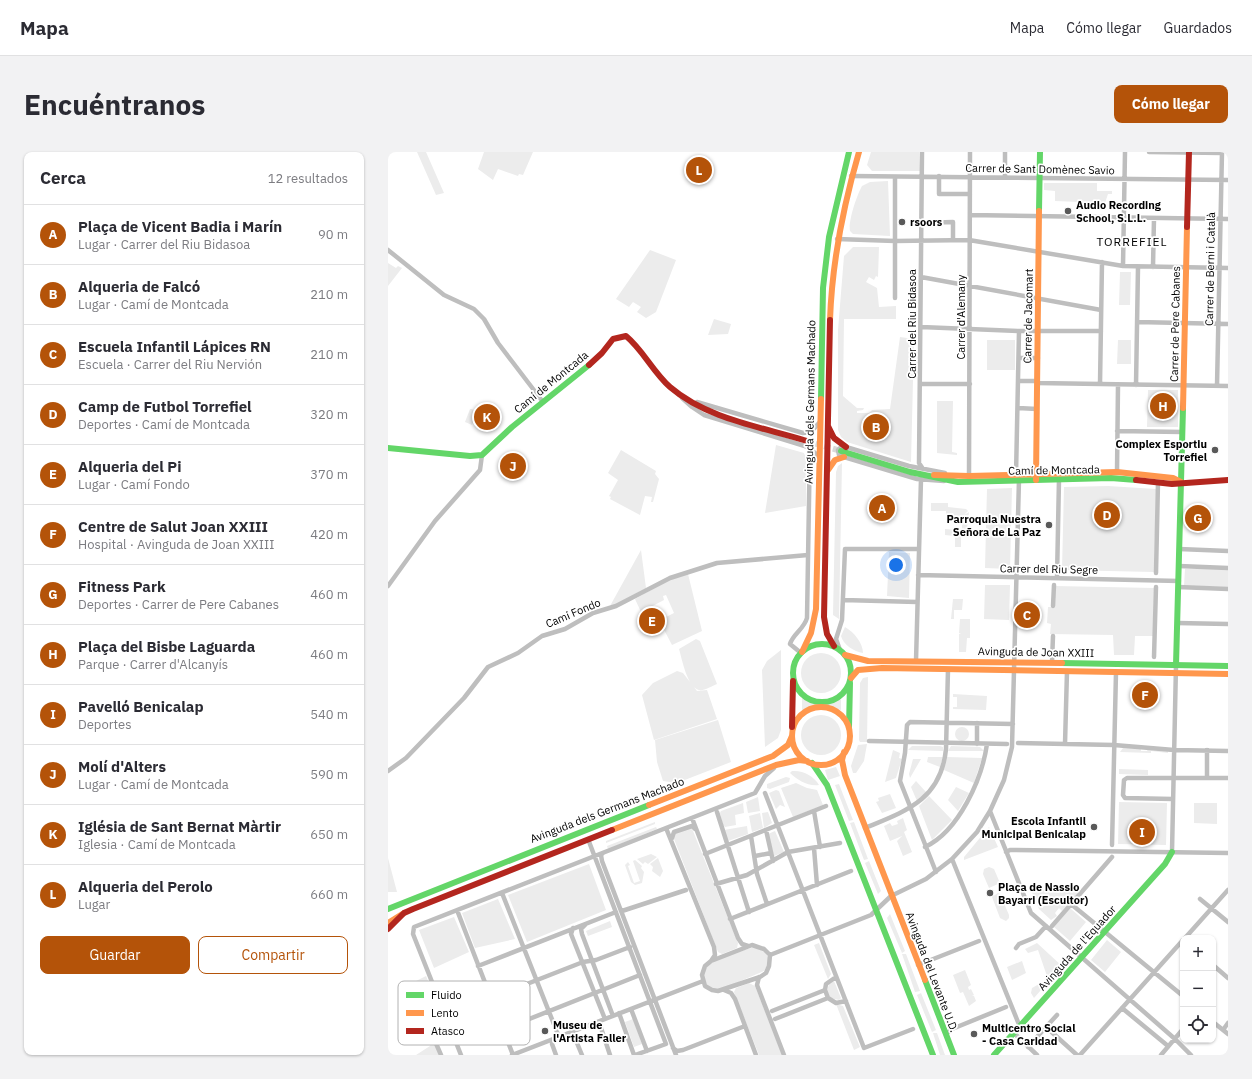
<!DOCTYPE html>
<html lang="es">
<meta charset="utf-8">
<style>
:root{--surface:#fff;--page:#f2f2f3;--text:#2b2b33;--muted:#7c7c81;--line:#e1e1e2;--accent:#b45309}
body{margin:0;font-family:"IBM Plex Sans",sans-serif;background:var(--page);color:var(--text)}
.controls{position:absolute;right:12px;bottom:12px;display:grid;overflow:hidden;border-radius:8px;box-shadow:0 1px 3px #0004}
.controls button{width:36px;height:36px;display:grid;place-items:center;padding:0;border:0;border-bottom:1px solid var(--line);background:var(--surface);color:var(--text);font:20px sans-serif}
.you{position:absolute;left:508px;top:413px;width:14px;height:14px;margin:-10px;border:3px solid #fff;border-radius:50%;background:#1a73e8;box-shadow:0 0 0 6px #1a73e833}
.badge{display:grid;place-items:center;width:26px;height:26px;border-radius:50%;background:var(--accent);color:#fff;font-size:13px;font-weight:700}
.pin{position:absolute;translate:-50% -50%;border:2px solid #fff;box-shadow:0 1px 4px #0006}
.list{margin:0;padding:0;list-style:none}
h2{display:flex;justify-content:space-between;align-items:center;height:52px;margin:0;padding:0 16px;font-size:17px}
h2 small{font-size:13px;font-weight:400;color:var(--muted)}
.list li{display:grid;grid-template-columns:26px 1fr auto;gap:12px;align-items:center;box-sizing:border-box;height:60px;padding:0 16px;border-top:1px solid var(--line)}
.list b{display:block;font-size:15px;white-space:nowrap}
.list p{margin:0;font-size:13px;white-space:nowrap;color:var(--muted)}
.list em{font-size:13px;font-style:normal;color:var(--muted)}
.actions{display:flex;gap:8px;padding:12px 16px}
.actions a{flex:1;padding:9px 0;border:1px solid var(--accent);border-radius:8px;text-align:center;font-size:14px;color:var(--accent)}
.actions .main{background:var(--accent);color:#fff}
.icon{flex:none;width:22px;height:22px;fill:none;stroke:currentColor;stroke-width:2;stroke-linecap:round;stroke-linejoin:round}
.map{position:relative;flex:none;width:840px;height:903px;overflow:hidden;border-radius:8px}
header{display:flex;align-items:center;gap:24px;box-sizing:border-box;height:56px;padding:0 20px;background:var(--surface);border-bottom:1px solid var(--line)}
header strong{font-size:19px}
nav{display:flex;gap:22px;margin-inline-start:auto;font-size:14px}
.intro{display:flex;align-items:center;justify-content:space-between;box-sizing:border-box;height:96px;padding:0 24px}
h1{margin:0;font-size:28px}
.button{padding:10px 18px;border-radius:8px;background:var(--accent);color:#fff;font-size:14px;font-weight:700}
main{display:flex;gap:24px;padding:0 24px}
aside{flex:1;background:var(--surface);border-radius:8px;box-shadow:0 1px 3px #0004}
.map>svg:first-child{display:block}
</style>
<header>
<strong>Mapa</strong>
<nav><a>Mapa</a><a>Cómo llegar</a><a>Guardados</a></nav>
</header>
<div class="intro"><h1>Encuéntranos</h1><a class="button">Cómo llegar</a></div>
<main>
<aside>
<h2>Cerca<small>12 resultados</small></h2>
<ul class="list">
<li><span class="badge">A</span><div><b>Plaça de Vicent Badia i Marín</b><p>Lugar · Carrer del Riu Bidasoa</p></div><em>90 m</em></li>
<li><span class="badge">B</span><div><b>Alqueria de Falcó</b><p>Lugar · Camí de Montcada</p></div><em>210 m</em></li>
<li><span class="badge">C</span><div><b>Escuela Infantil Lápices RN</b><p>Escuela · Carrer del Riu Nervión</p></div><em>210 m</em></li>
<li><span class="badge">D</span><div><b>Camp de Futbol Torrefiel</b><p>Deportes · Camí de Montcada</p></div><em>320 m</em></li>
<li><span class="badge">E</span><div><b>Alqueria del Pi</b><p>Lugar · Camí Fondo</p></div><em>370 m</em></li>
<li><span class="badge">F</span><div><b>Centre de Salut Joan XXIII</b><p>Hospital · Avinguda de Joan XXIII</p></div><em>420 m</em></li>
<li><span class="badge">G</span><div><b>Fitness Park</b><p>Deportes · Carrer de Pere Cabanes</p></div><em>460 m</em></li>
<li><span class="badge">H</span><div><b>Plaça del Bisbe Laguarda</b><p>Parque · Carrer d'Alcanyís</p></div><em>460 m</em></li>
<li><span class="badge">I</span><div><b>Pavelló Benicalap</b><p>Deportes</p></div><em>540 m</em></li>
<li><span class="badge">J</span><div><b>Molí d'Alters</b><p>Lugar · Camí de Montcada</p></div><em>590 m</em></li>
<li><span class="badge">K</span><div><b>Iglésia de Sant Bernat Màrtir</b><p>Iglesia · Camí de Montcada</p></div><em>650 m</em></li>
<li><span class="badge">L</span><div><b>Alqueria del Perolo</b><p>Lugar</p></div><em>660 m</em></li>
</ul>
<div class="actions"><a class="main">Guardar</a><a>Compartir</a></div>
</aside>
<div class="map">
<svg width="840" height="903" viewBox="0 0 840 903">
<rect width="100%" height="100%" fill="#fff"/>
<path fill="#ececec" d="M29,0H38L56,41L48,43Z
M96,0H145L135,23L131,22L130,24L110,17L105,28L90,17Z
M483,0H531L532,19H484L479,13Z
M500,29L502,84L465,82L462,79C460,69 469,43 474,34L482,30Z
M656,31H709V39H724V42H720L717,51L667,49V39L656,38Z
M465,95H491L490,125L488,124L486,128L481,125L478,130L489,136L491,155L508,154V167H456L455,244L469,256H476L475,258L469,259V261H481L484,258L502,257L512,185L526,187L523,310L459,290L453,285L450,278V178L456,104Z
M262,98L288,108L268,160L258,166L249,160L253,155L245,150L241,155L228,147Z
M0,111L8,116L10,114L14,116L0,134Z
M732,120H743L742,153H731Z
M326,167L343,172L340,182L320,183Z
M599,188H627V218H599Z
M730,188H743V212H729Z
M760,238H790V275H759Z
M549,249H565L564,300L569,301V303L549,301Z
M82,257H84L88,261L84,273L77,270Z
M388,293L416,301L418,306V354L377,361Z
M233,298L268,319L267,322L271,327L265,350H263L264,345L257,344L252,363L222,347L223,345L221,344L230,328L220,321Z
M454,311L451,467L445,463L448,320L450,314Z
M720,334L768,337L766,420L674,418L676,335Z
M624,336L622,417L597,416L599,337Z
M543,351H560V355L578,357L580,359L576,363L581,360L579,377H574V367L567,366L565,361L558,363V359H543Z
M557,377L567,378V382L573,383V395H567V384L557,383Z
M253,398L258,436L227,453L222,454Z
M501,400L522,401L521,446L499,444Z
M797,417H840V435L796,434Z
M300,422L314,479L284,493L273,472L278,470L276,466L286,461L278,443L275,444L276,448L253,460L247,447L281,428Z
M597,433H622L621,468L596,467Z
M667,434L766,436L765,484H747L746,503H726L725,483L662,482L663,472L659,471L660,455H666Z
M565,447H575L574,458H566V467H563Z
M572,467H582V486H579L578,500H571V482H573L571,481Z
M457,475C466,480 475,491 475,501C466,500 455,492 453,484Z
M308,487L312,489L329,532C324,534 316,539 311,538C299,535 294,507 291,497Z
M393,498V578L390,586L377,595L374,518L379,509Z
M413 521a20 20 0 1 1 40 0a20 20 0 1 1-40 0Z
M289,519L295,521L309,539L319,538L329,567L266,588L254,543L265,531Z
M480,525L479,590H472L471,588L472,531L475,526Z
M565,542L599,544L598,558L565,557V555H569V545H565Z
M414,546L433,552L451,547L453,548V558L431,553L414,558Z
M413 583a20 20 0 1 1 40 0a20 20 0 1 1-40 0Z
M330,568L343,610L289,631L275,629L269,610L267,588Z
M567 582a7 7 0 1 1 14 0a7 7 0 1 1-14 0Z
M479,592L476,609L468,621H465L463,614L470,593Z
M524,594H552L555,595V599L520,598Z
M563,594L592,595L596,599H560Z
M735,596H753V599H759L760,596L780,599V601L763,599V601L732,600Z
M505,598L512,601L511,606L514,607L508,626L497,630Z
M540,605H555L552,615L539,610Z
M559,605L594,606L586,631L556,618Z
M525,607H533L522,626L521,622Z
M448,615L452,624L440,628L437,618Z
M731,617L760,618V623L731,622Z
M404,619C415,618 426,624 431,633C421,635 409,628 402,621Z
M398,625L402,626L401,630L382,637L379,636V632Z
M528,629L538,640L529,649L523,635Z
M408,631L419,636L429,638L435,653L405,665L393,636Z
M451,632L465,668L461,669L447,633Z
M568,635L581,641L570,659L560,648Z
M388,638L391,639L397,655L392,653L388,657L381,641Z
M502,642L508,656L494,661L488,650L491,649L490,646Z
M541,644L564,668L544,688L531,654Z
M370,645L372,659L360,661L358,650Z
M731,650L779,651L778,693L730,692Z
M355,651L356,661L347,663L348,673L337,675L335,673L332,661L333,659Z
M806,651H829V672L806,671Z
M380,660L384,671L376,676L374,661Z
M372,661L375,676L364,680L361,664Z
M515,666L519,678L516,680L524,700L515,704L509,689L514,684L502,689L496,674L502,671L504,674L510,672L509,669Z
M267,670V672L218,691V689Z
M466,670L480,707L476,708L462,671Z
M359,674L360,682L340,689L336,678Z
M268,675L269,677L220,697L219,694Z
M601,675L610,695L576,708V705Z
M303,676L305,679L350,791L349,796L334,802L330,800L286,687V682Z
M387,679L396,700L386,704L380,682Z
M263,702L269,705L260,712L257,710L255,712L249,707Z
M0,706L9,740H0Z
M270,706L275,719L272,725L264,719L265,715L262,712Z
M247,708L254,714L253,716L256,720L254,731L247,733L243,730L237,713L240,710L242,713L240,714L246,731L252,729L245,709Z
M481,709L493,739L490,742L477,711Z
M201,712L218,758L139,790L120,743Z
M601,715L606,717L612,731L601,736L595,722L596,717Z
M643,738L686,739H691L685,747L682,744L676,750L679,753L674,759L671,756L667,761L669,764L663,768L651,757Z
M610,741L612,742L621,763V766L618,769L612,766L604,745Z
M110,747L127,787L87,796L74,761Z
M682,756L698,770L682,789L666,775Z
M502,762L517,799L514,801L499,766Z
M66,765L81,800L46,816L31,778Z
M222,769L224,775L200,784L198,779Z
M719,788L733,800L717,820L703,808Z
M431,791L443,822L440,827L426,793Z
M649,791L674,814L646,846L643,841L644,836L660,827L650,798L640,801L637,797Z
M367,795C379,800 385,806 376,819L334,837H327L319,833C316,828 314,821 319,815C324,808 357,797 367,795Z
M514,802H518L532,839L527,840Z
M634,809L638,821L624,828L619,815Z
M577,818L583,833L580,835L581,838L583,837L586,843L584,844H586L588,849L581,854L575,840L572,841L565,823Z
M38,824L57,870L38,877L16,835Z
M446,829L453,846L451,848L442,846L439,839L441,832Z
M361,831L367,834L394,903H371L346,840L348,836Z
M533,841L548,878L544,880L529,843Z
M448,852L455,854L472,895L466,898Z
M245,867L254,892L246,895L237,870Z
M545,881H549L557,903H552Z
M42,884H44L51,903H28L42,894L44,888Z"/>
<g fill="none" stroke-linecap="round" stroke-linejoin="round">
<path stroke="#d9d9d9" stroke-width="6" stroke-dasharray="6 3" stroke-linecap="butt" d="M419,289L453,299"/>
<path stroke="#bebebe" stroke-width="4.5" d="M534,0L531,311L535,317
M761,0L834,1
M463,24L840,28
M551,24V42H582
M617,25V0
M582,63L840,67
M533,71L565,70V88
M449,87L507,89L581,88L735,114L840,116
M0,98L56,143L86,157L96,167L110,191L155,250
M735,114L737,0
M765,115L766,66
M533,125L713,158
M507,146V25
M749,170L840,172
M533,175L631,179H713
M631,206H650
M630,229H649
M649,231L840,234
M532,232H582
M712,232L714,110
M748,233L750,115
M829,234L834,0
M294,246L304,255L316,263L420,295L427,301L430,307
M309,250L415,281L423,280L431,271
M630,256L649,257
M729,279L794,280
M729,320L730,233
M628,323L631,179
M581,326L582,0
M556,329L529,327L456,305L451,303L450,298L453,295H458L521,314L557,321
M791,397L840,399
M791,414L840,416
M768,421L770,330
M530,423L791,429
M669,426L671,327
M0,434L47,369L92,318L94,303
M790,435L840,437
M455,448L529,450
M665,454L666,433
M789,471L840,472
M452,498L448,487L454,468L457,397H530
M413,501L402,492C405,482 416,477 419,466L422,290
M766,505L768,435
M528,509L533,327
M664,510L665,484
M481,589L619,592
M630,591L726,593L786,598L840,599
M589,592V571
M677,592L679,519
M0,619L18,606L76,546L100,515L130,501L154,484L177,477L205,461L228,454L282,426L329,411L420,403
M819,626V598
M377,641L476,896L525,877
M785,647L737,646L735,643L736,628L739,626H840
M426,659L432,695
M602,659L643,761L787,887L803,903
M329,660L361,760
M304,666L350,786L354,792L360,794
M278,676L326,795L327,803L323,809
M477,676C518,659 553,648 558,597L560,517
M378,678L385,709
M363,684L369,722L379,752
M284,686L286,680L304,674L307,677
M200,687L278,892L247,903
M724,693L728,520
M537,695C571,679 594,627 599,592
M426,696L429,733
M618,700L622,698L840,701
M784,700L788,513
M215,701L213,703L214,709L288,903
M317,702L438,654
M367,704L383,701
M564,707L632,875
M548,720L512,629L517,601L519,573L522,570L625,572
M328,732L359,723L400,700L452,691
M114,741L171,885
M812,747L840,770
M683,752L795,844
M69,758L125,903
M234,759L298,738
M342,767L463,719
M197,773L193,777L194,782L225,864
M664,774L724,705
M185,776L183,782L217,867
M797,786L840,738
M364,793L376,797L382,803L381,814L378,821L372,825L330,839L324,838L317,834L314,823L317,814L323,809Z
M628,796L631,792L648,785L658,774
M382,803L483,763L503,744L538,727L564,707L589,680L602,659L616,628L624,595L631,327
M530,813L591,789
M825,813L840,826
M90,814L228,760
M371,825L369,833L396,903
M448,825L438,832L437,838L440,846L448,851L458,849
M336,838L343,841L347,847L368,903
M103,846L195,810L208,808L242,795
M734,856L780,894
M243,857L259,899
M384,859L437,838
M231,861L246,903
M387,867L440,846
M825,870L840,882
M212,873L222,903
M658,875L669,863
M116,877L252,823
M835,878L840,871
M184,879L194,903
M626,881L649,903
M558,882L564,877L618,855
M164,892L168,903
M640,895L658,875L689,903
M285,896L289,899L295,898L357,874
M53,903L43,880L61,872
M73,903L25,782L26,775L367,641L377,624L386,616
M124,903L315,829
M692,903L795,788
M773,903L795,877"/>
<path stroke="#63d668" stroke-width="6" d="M651,59L652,0
M433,247L435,136L441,85L461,0
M0,296L82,304L94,303L124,275L201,213
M453,299L522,320L570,330L723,326L748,328
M405 521a29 29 0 1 1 58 0a29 29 0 1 1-58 0Z
M674,511L840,514
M788,513L795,256
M461,575L462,531
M424,611L439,633L545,903
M0,757L261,653
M537,828L566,903
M606,903L777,712L784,700"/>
<path stroke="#ff974d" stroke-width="6" d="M442,168C444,111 455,55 471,0
M795,256L799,75
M440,318L447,308L456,305
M546,323L581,324L729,320L785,326L793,330
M648,328L651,59
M414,500L423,481L428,457L433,247
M457,503L480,509L674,511
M463,526L470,518L494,516L840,522
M404 584a29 29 0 1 1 58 0a29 29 0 1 1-58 0Z
M456,600L454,608L457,623L537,828
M261,653L385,604L400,593L404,584
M224,678L388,613L411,608L419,609
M0,771L16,761"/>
<path stroke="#b3261e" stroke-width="6" d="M799,75L801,0
M442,168L436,465L439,482L446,494
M201,213L214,201L225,187L238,184C255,198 265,220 282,235C319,267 374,275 419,289
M440,274L446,286L458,295
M748,328L784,332L840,328
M404,575L405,529
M0,777L16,761L25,757L224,678"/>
</g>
<g fill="#595959" stroke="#fff" stroke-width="1.5">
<circle cx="680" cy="59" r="4"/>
<circle cx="514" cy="70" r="4"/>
<circle cx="827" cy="298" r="4"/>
<circle cx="661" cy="373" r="4"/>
<circle cx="706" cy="675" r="4"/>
<circle cx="602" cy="741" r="4"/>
<circle cx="157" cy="879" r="4"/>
<circle cx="586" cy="882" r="4"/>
</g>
<g text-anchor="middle" stroke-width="3.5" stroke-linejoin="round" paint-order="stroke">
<g font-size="11" fill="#000" stroke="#fff">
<text transform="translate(652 17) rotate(1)" y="4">Carrer de Sant Domènec Savio</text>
<text transform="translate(822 117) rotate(-89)" y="4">Carrer de Berni i Català</text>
<text transform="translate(640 164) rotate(-89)" y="4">Carrer de Jacomart</text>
<text transform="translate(573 165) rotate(-90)" y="4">Carrer d'Alemany</text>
<text transform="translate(524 172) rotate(-90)" y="4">Carrer del Riu Bidasoa</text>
<text transform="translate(787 172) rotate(-89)" y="4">Carrer de Pere Cabanes</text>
<text transform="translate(163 230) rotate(-39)" y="4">Camí de Montcada</text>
<text transform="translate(422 250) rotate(-89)" y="4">Avinguda dels Germans Machado</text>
<text transform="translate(666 318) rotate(-1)" y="4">Camí de Montcada</text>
<text transform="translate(661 417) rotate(1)" y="4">Carrer del Riu Segre</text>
<text transform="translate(185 461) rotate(-23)" y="4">Camí Fondo</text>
<text transform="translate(648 500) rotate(1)" y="4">Avinguda de Joan XXIII</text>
<text transform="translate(219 658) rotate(-21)" y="4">Avinguda dels Germans Machado</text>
<text transform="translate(689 796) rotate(-48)" y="4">Avinguda de l'Equador</text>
<text transform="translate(544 820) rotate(69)" y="4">Avinguda del Levante U.D.</text>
</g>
<g font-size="11" font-weight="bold" fill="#000" stroke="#fff" text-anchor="start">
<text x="688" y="57">Audio Recording<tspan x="688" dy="13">School, S.L.L.</tspan></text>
<text x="522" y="74">rsoors</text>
<text x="819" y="296" text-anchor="end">Complex Esportiu<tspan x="819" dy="13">Torrefiel</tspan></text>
<text x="653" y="371" text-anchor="end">Parroquia Nuestra<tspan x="653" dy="13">Señora de La Paz</tspan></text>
<text x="698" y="673" text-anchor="end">Escola Infantil<tspan x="698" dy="13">Municipal Benicalap</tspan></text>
<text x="610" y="739">Plaça de Nassio<tspan x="610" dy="13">Bayarri (Escultor)</tspan></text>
<text x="165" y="877">Museu de<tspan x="165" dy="13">l'Artista Faller</tspan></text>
<text x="594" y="880">Multicentro Social<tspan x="594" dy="13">- Casa Caridad</tspan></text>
</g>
<g font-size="12" letter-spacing="1" fill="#000" stroke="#fff">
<text x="744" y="94">TORREFIEL</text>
</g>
</g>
<rect x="10" y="829" width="132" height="64" rx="6" fill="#fff" stroke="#b2b2b2" stroke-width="1"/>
<rect x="18" y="840" width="18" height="6" fill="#63d668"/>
<rect x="18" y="858" width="18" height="6" fill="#ff974d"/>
<rect x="18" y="876" width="18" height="6" fill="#b3261e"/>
<g font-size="11" fill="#000">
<text x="43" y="847">Fluido</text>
<text x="43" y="865">Lento</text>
<text x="43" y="883">Atasco</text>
</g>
</svg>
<div class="controls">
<button>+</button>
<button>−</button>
<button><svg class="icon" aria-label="locate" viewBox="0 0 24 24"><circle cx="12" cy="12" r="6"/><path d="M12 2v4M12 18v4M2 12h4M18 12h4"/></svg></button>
</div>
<div class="you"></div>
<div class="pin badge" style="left:494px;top:356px">A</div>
<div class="pin badge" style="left:488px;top:275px">B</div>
<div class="pin badge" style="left:639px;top:463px">C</div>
<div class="pin badge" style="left:719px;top:363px">D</div>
<div class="pin badge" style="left:264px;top:469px">E</div>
<div class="pin badge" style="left:757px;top:543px">F</div>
<div class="pin badge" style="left:810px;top:366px">G</div>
<div class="pin badge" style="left:775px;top:254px">H</div>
<div class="pin badge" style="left:754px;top:680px">I</div>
<div class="pin badge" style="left:125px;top:314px">J</div>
<div class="pin badge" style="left:99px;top:265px">K</div>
<div class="pin badge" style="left:311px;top:18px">L</div>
</div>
</main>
